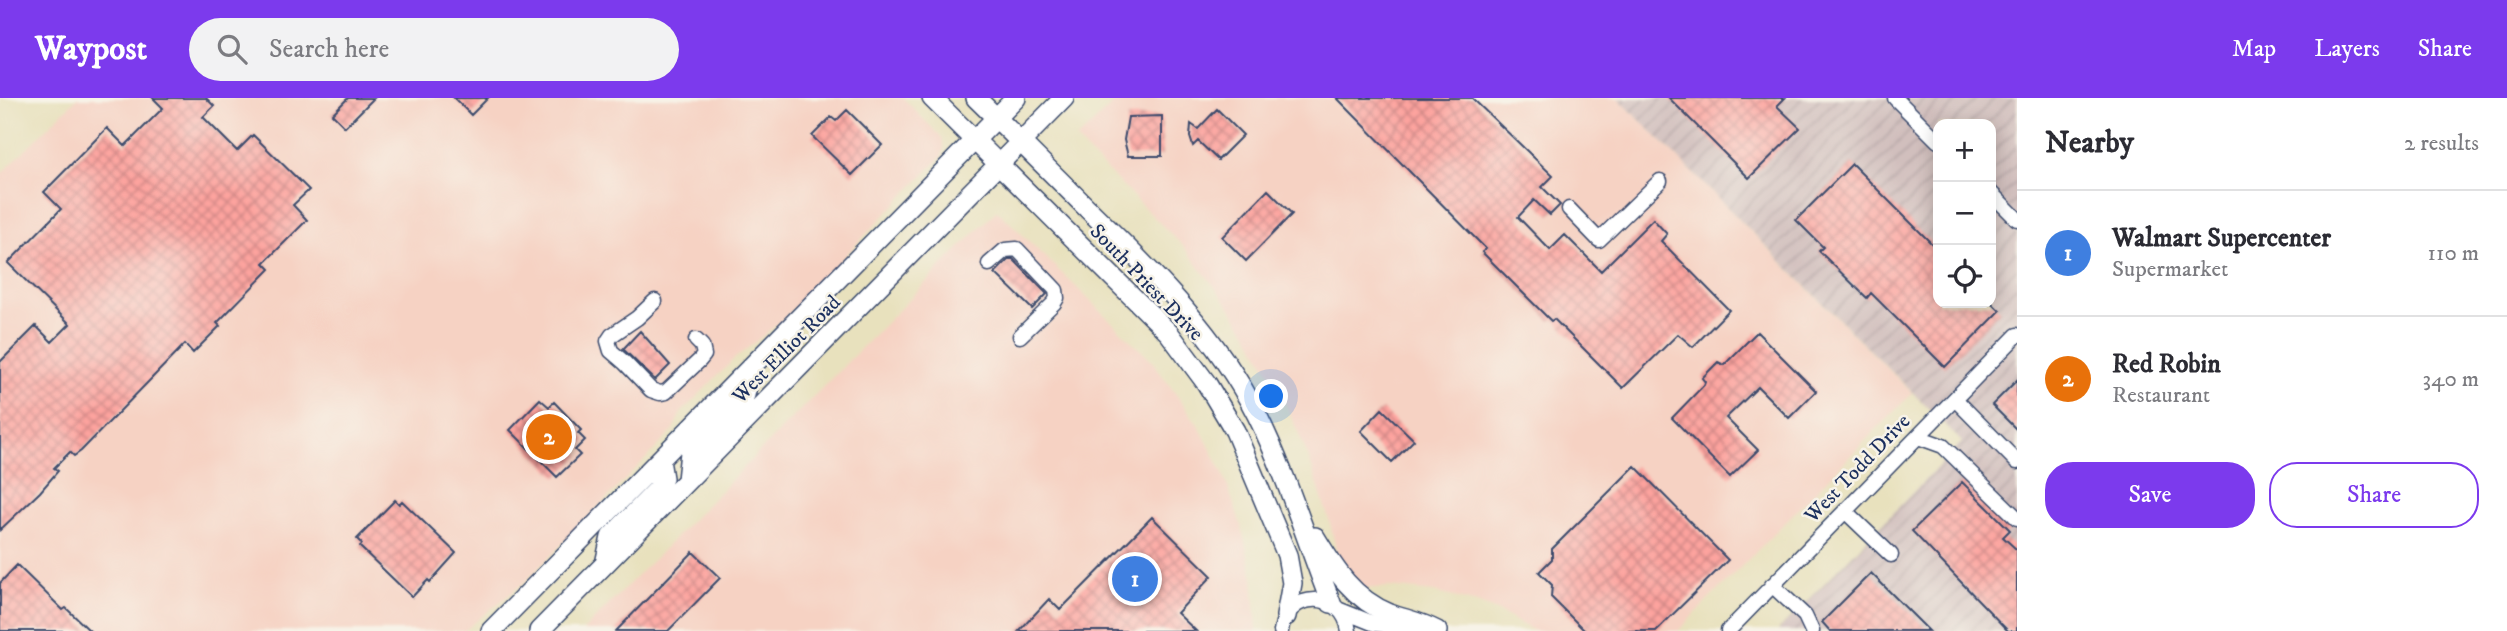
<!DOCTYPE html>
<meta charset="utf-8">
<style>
:root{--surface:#fff;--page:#f2f2f3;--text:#2b2b33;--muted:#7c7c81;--line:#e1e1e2;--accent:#7c3aed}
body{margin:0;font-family:"IM FELL DW Pica",serif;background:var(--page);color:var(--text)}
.controls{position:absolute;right:21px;top:21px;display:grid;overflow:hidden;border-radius:14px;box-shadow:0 4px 18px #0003}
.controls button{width:63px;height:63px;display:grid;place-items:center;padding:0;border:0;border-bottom:2px solid var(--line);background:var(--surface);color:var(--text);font:35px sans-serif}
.you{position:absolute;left:1272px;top:299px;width:24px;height:24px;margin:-18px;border:5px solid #fff;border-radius:50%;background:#1a73e8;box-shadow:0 0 0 10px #1a73e833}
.badge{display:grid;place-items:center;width:46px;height:46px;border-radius:50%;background:var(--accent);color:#fff;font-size:23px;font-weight:700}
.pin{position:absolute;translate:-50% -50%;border:4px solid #fff;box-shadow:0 2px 7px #0006}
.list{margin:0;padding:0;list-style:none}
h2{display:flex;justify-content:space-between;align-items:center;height:91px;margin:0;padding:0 28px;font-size:30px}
h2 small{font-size:23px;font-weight:400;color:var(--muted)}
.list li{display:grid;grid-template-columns:46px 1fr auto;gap:21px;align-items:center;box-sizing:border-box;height:126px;padding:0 28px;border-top:2px solid var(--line)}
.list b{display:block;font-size:26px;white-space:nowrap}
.list p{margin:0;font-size:23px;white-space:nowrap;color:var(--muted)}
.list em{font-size:23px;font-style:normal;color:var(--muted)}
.actions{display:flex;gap:14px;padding:21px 28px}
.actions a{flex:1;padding:16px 0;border:2px solid var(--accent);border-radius:28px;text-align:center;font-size:24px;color:var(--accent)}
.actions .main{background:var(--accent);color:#fff}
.icon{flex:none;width:38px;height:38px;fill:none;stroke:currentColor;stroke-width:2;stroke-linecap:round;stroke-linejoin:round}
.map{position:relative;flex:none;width:2017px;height:533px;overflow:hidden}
header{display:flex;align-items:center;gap:42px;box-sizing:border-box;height:98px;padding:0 35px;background:var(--accent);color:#fff}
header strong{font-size:33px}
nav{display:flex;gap:38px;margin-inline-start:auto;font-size:24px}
.search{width:490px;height:63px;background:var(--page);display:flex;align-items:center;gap:18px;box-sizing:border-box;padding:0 24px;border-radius:38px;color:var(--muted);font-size:26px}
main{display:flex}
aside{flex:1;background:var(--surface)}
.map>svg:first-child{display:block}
</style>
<header>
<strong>Waypost</strong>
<div class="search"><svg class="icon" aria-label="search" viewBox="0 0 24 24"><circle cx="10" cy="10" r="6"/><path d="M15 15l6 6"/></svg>Search here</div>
<nav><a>Map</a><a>Layers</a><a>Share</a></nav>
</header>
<main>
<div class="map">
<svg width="2017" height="533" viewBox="0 0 2017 533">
<defs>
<pattern id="industrial-furrows" width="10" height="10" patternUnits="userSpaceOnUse" patternTransform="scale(1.75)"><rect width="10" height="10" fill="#d1bfbd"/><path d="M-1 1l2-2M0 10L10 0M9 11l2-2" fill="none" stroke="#b3a4a5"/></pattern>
<pattern id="building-cross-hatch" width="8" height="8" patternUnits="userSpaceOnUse" patternTransform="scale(1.75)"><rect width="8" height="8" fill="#fda39e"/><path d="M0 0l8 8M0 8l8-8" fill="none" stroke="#cc8584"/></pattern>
</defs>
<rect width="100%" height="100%" fill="#f7f3e8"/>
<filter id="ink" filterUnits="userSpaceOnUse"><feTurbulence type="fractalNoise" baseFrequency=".0143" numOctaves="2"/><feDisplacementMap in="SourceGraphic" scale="14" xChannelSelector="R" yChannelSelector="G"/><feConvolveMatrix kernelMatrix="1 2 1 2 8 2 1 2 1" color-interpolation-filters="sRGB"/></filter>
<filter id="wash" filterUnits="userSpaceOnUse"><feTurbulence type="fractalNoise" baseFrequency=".00686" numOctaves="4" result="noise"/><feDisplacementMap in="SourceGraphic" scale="28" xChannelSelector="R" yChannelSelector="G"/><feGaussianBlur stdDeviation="1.57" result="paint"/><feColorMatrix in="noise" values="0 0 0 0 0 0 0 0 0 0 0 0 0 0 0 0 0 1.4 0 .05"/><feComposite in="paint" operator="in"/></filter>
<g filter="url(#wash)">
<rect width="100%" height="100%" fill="#e8e1bd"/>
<path fill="#f6d2c3" d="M77,0H903L942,40L944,50L942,58L786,219L733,262L681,315L672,334L526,483L464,533H0V77Z
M1119,0H1618L1912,295L1678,533H1534L1499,514L1477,505L1434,494L1389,489L1345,492L1330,425L1309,360L1282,297L1248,236L1228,206L1184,149L1076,42Z
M997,112L1152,263L1199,328L1223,375L1241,427L1253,480L1257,533H583Z"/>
<path fill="url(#industrial-furrows)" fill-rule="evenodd" d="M1618,0H2017V533H1778L1962,344ZM1938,26H1991V205H1938Z"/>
<g id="blocks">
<path fill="url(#building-cross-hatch)" d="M153,0H206L214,8L203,19L237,53L253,37L309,92L293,107L307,122L264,165L270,171L217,225L220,228L193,255L185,246L81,353L74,358L70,354L54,370L58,373L40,394L0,432V264L36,228L52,244L70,226L8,165L61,111L44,94L107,30L125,48L163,10Z
M348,0H374L345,29L332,16Z
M454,0H488L471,17Z
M1337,0H1472L1553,78L1542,89L1560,107L1550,117L1534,102L1518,119L1550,152L1565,137L1601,173L1653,121L1667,136L1661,143L1729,212L1693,249L1678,236L1623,290L1554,221L1551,223L1482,154L1486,151Z
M1669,0H1785L1777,8L1800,30L1749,80Z
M1217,11L1243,37L1218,62L1198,43L1193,48L1190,39L1191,26L1198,31Z
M847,12L882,47L852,77L812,38L831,19L836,23Z
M1162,18V58H1128L1124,42L1128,19Z
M1852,66L1938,152V205H1992L2000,213L1945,269L1871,195L1867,200L1819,153L1823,149L1796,122Z
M1268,92L1292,116L1246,163L1222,139Z
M1009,161H1013L1047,196L1032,211L995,175Z
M640,233L670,267L655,282L623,251Z
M1757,234L1816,293L1789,320L1758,289L1726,320L1758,352L1730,379L1672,320L1704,287L1705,284L1702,280L1718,264L1724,267Z
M2017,282V332L1992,307Z
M540,301L549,309L554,304L581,332L578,335L585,342L575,352L580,357L557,379L510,332Z
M1382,311L1414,342L1392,364L1361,333Z
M1635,368L1728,462L1656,533H1585L1551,499L1552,487L1539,474L1552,461V451Z
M1962,384L2010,432L2003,439L2017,452V533H2008L1912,433Z
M395,402L399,406L402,403L456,455L430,484L428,482L412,499L360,449L362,446L357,441Z
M1152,419L1212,478L1177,515L1196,533H1019L1049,501L1060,512Z
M693,454L720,480L668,533H616Z
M17,467L63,512L66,510L90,533H0V485Z
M1871,475L1929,533H1830L1822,524Z"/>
</g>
</g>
<g filter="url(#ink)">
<use href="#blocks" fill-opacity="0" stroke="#3a4a6c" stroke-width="2"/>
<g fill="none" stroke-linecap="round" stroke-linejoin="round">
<defs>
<path id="minor" d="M1895,0L1938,43
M1991,95L2017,121
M1569,111L1599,142L1660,83
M989,166L1005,152L1017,151L1056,192L1057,200L1054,205L1020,238
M655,203L637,220L612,237L608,243L611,253L625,265L651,292L660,295L666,294L700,262L704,257L702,248L696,242
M1955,301L2017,364
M1918,339L1943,348L2017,420
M1845,413L1891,457
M1772,487L1805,518L1812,533
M1340,512L1375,526L1413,530
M1281,533C1286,492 1343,491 1349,533
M1728,533L2017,237"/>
<path id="major" d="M932,0L1169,235L1207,286L1235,333L1287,457L1292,485L1286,518
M976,0C1015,38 1054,77 1093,116C1155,176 1218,239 1257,317C1286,375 1307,444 1331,505
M687,382L690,354L745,297L751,270
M1315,439C1335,472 1353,501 1390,516C1407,522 1420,524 1437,533
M605,466L611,439L658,391L663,380L660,362
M491,533L1016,0
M539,533L1064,0"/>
</defs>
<use href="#minor" stroke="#3a4a6c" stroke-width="17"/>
<use href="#major" stroke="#3a4a6c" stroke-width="22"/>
<use href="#minor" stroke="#fff" stroke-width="14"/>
<use href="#major" stroke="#fff" stroke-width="19"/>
</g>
</g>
<g text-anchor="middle" stroke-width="5" stroke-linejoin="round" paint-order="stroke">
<g font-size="21" fill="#1b2f5e" stroke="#f7f3e8">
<text transform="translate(1147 184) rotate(46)" y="7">South Priest Drive</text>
<text transform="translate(786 251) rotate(-45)" y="7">West Elliot Road</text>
<text transform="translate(1857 370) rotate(-46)" y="7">West Todd Drive</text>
</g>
</g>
</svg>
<div class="controls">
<button>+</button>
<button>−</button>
<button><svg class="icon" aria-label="locate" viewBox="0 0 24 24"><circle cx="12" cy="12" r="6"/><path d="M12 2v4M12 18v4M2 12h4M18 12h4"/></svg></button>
</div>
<div class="you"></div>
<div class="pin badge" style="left:1135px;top:481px;background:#3f7fe0">1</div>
<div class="pin badge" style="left:549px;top:339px;background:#e8710a">2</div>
</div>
<aside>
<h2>Nearby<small>2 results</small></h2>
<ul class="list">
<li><span class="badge" style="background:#3f7fe0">1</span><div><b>Walmart Supercenter</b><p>Supermarket</p></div><em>110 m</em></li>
<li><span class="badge" style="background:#e8710a">2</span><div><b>Red Robin</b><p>Restaurant</p></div><em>340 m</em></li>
</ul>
<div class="actions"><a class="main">Save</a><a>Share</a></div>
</aside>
</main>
